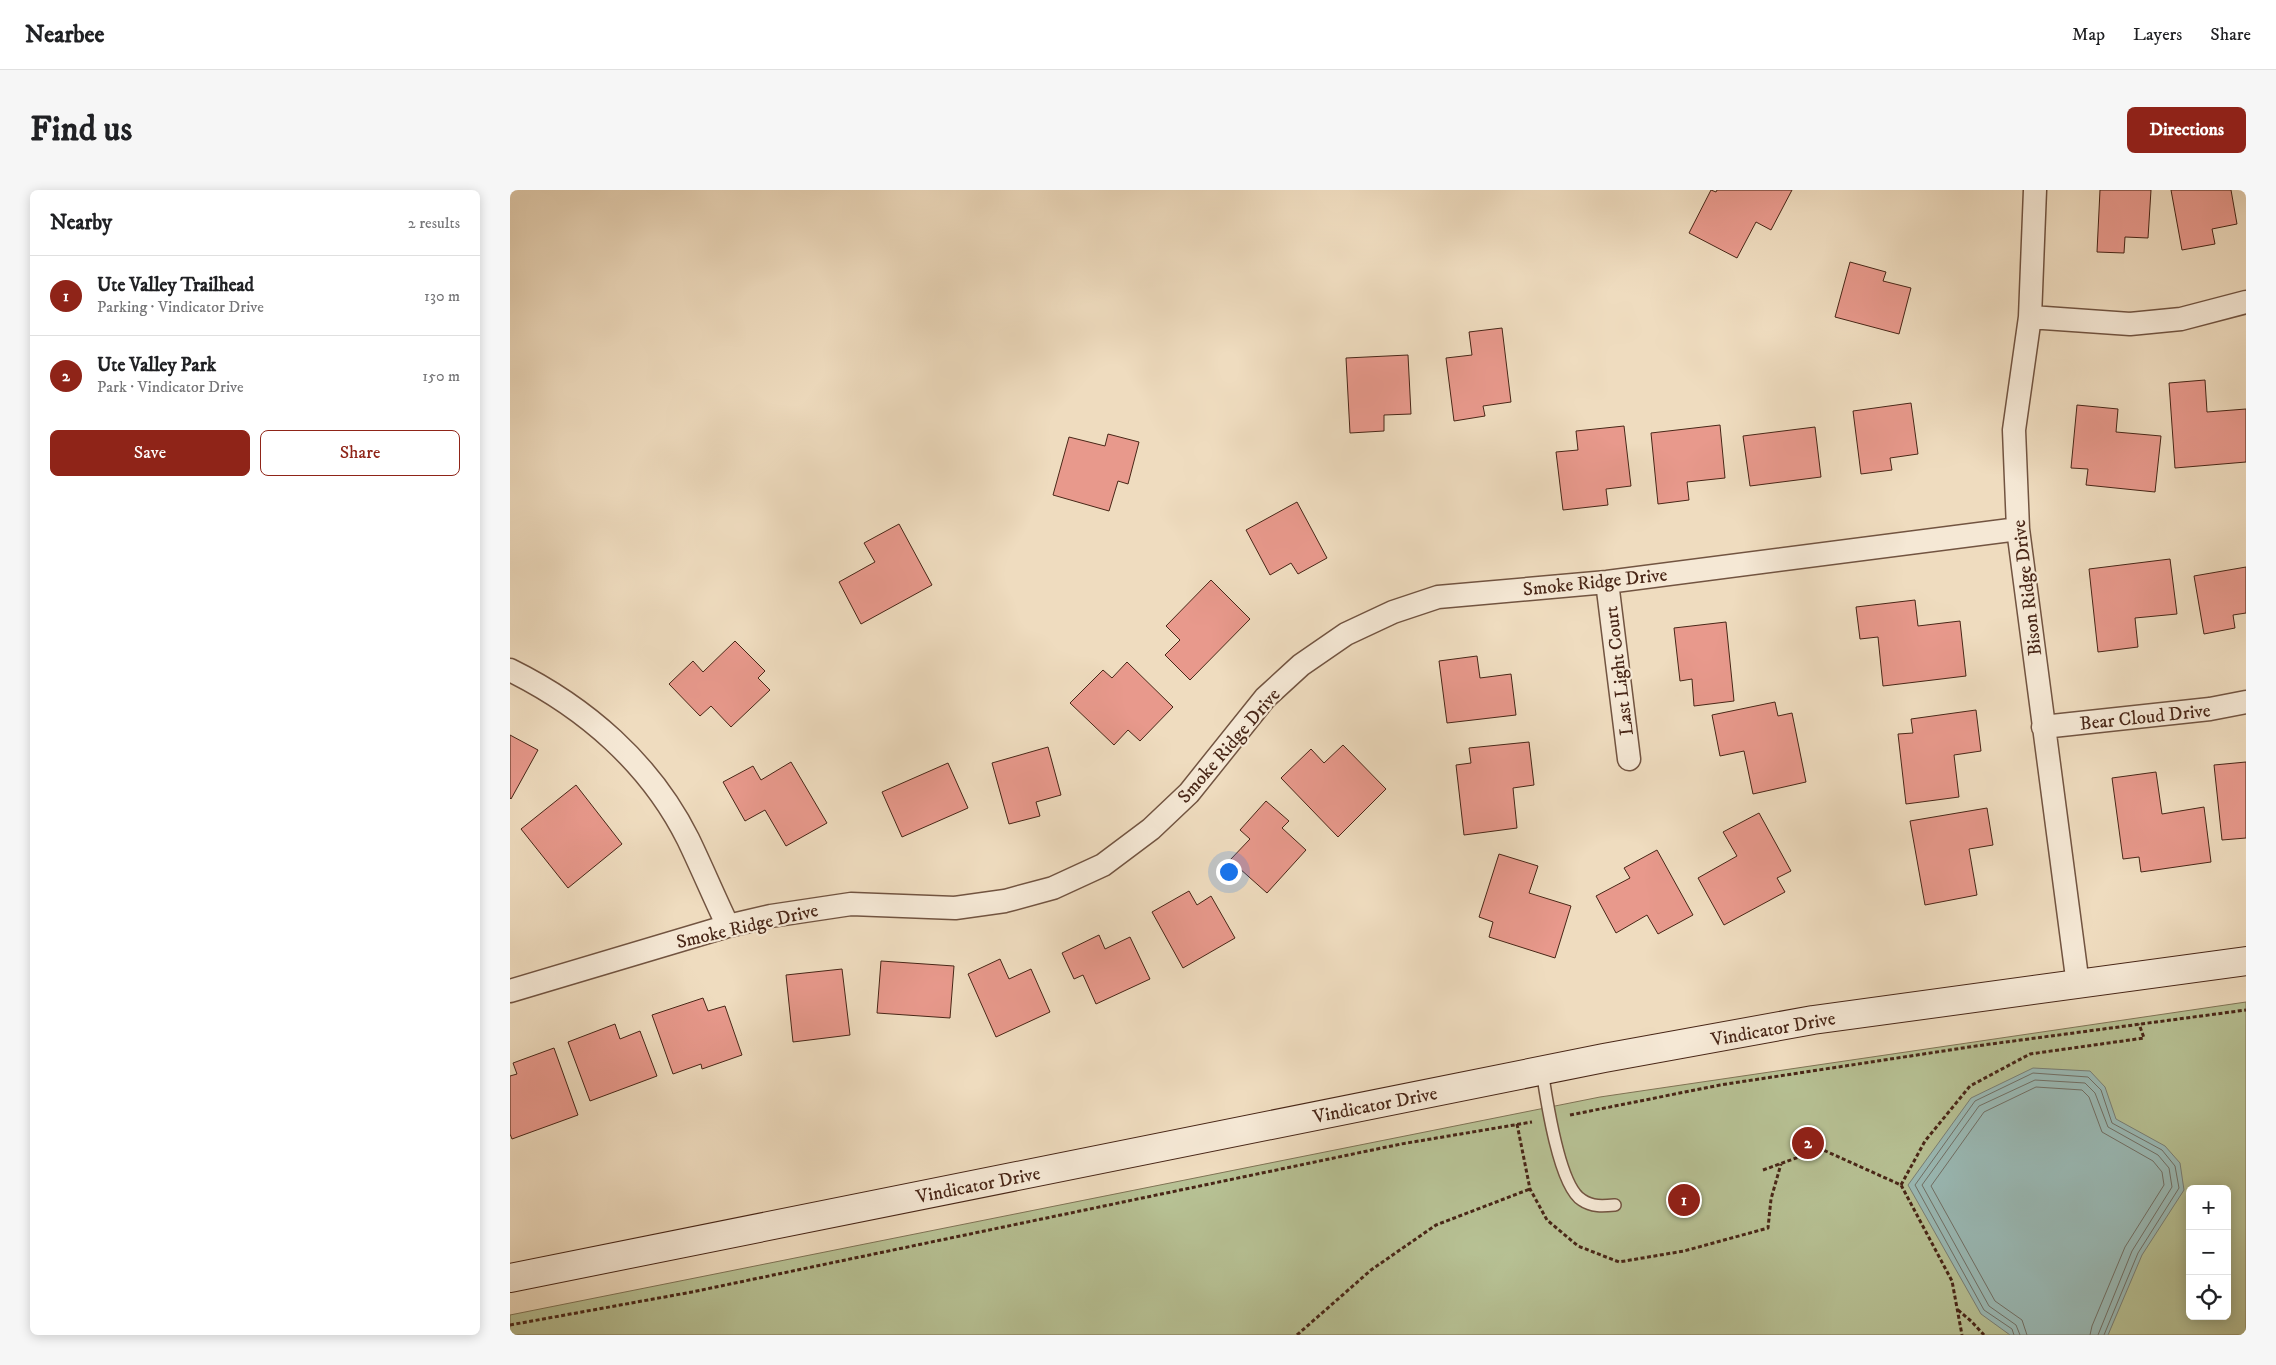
<!DOCTYPE html>
<meta charset="utf-8">
<style>
:root{--surface:#fff;--page:#f6f6f6;--text:#202124;--muted:#757577;--line:#e0e0e0;--accent:#8f2418}
body{margin:0;font-family:"IM FELL DW Pica",serif;background:var(--page);color:var(--text)}
.controls{position:absolute;right:15px;bottom:15px;display:grid;overflow:hidden;border-radius:8px;box-shadow:0 2px 12px #0003}
.controls button{width:45px;height:45px;display:grid;place-items:center;padding:0;border:0;border-bottom:1px solid var(--line);background:var(--surface);color:var(--text);font:25px sans-serif}
.you{position:absolute;left:718px;top:681px;width:18px;height:18px;margin:-12px;border:4px solid #fff;border-radius:50%;background:#1a73e8;box-shadow:0 0 0 8px #1a73e833}
.badge{display:grid;place-items:center;width:32px;height:32px;border-radius:50%;background:var(--accent);color:#fff;font-size:16px;font-weight:700}
.pin{position:absolute;translate:-50% -50%;border:2px solid #fff;box-shadow:0 1px 5px #0006}
.list{margin:0;padding:0;list-style:none}
h2{display:flex;justify-content:space-between;align-items:center;height:65px;margin:0;padding:0 20px;font-size:21px}
h2 small{font-size:16px;font-weight:400;color:var(--muted)}
.list li{display:grid;grid-template-columns:32px 1fr auto;gap:15px;align-items:center;box-sizing:border-box;height:80px;padding:0 20px;border-top:1px solid var(--line)}
.list b{display:block;font-size:19px;white-space:nowrap}
.list p{margin:0;font-size:16px;white-space:nowrap;color:var(--muted)}
.list em{font-size:16px;font-style:normal;color:var(--muted)}
.actions{display:flex;gap:10px;padding:15px 20px}
.actions a{flex:1;padding:11px 0;border:1px solid var(--accent);border-radius:8px;text-align:center;font-size:18px;color:var(--accent)}
.actions .main{background:var(--accent);color:#fff}
.icon{flex:none;width:28px;height:28px;fill:none;stroke:currentColor;stroke-width:2;stroke-linecap:round;stroke-linejoin:round}
.map{position:relative;flex:none;width:1736px;height:1145px;overflow:hidden;border-radius:8px}
header{display:flex;align-items:center;gap:30px;box-sizing:border-box;height:70px;padding:0 25px;background:var(--surface);border-bottom:1px solid var(--line)}
header strong{font-size:24px}
nav{display:flex;gap:28px;margin-inline-start:auto;font-size:18px}
.intro{display:flex;align-items:center;justify-content:space-between;box-sizing:border-box;height:120px;padding:0 30px}
h1{margin:0;font-size:35px}
.button{padding:12px 22px;border-radius:8px;background:var(--accent);color:#fff;font-size:18px;font-weight:700}
main{display:flex;gap:30px;padding:0 30px}
aside{flex:1;background:var(--surface);border-radius:8px;box-shadow:0 2px 12px #0003}
.map>svg:first-child{display:block}
</style>
<header>
<strong>Nearbee</strong>
<nav><a>Map</a><a>Layers</a><a>Share</a></nav>
</header>
<div class="intro"><h1>Find us</h1><a class="button">Directions</a></div>
<main>
<aside>
<h2>Nearby<small>2 results</small></h2>
<ul class="list">
<li><span class="badge">1</span><div><b>Ute Valley Trailhead</b><p>Parking · Vindicator Drive</p></div><em>130 m</em></li>
<li><span class="badge">2</span><div><b>Ute Valley Park</b><p>Park · Vindicator Drive</p></div><em>150 m</em></li>
</ul>
<div class="actions"><a class="main">Save</a><a>Share</a></div>
</aside>
<div class="map">
<svg width="1736" height="1145" viewBox="0 0 1736 1145">
<rect width="100%" height="100%" fill="#efdcbf"/>
<filter id="stains"><feTurbulence type="fractalNoise" baseFrequency=".004" numOctaves="4"/><feColorMatrix values="0 0 0 0 .2 0 0 0 0 .09 0 0 0 0 .02 0 0 0 .5 -.17"/></filter>
<radialGradient id="worn" r=".72"><stop offset=".6" stop-color="#630" stop-opacity="0"/><stop offset="1" stop-color="#630" stop-opacity=".3"/></radialGradient>
<path fill="#b7c194" stroke="#807456" fill-rule="evenodd" d="M1736,812V1145H0V1125L1090,907ZM1680,999H1717V1126H1680Z"/>
<path fill="#9abab6" stroke="#797f76" d="M1523,878L1580,881L1595,897L1606,929L1655,956L1670,973L1674,1000L1632,1065L1598,1145H1500L1471,1124L1398,995L1461,908Z"/>
<g fill="none" stroke-linecap="round" stroke-linejoin="round">
<path stroke="#717066" stroke-width="1" d="M1504,1145L1502,1139L1474,1120L1405,995L1465,911L1523,883L1578,887L1591,900L1602,933L1652,960L1665,976L1669,998L1628,1063L1594,1145
M1510,1145L1506,1135L1479,1116L1412,995L1469,916L1525,890L1575,893L1585,903L1598,937L1648,965L1659,978L1662,997L1622,1061L1588,1145
M1517,1145L1512,1130L1485,1111L1421,996L1474,922L1526,897L1572,900L1579,907L1592,942L1643,971L1652,982L1654,995L1615,1057L1582,1136L1580,1145"/>
</g>
<path fill="#e8998c" stroke="#482617" d="M1201,0L1206,2L1207,0H1282L1261,40L1246,32L1227,68L1179,43Z
M1590,0H1641L1638,48L1615,47L1614,63L1587,62Z
M1661,0H1721L1727,34L1702,39L1705,54L1672,60Z
M1340,72L1376,82L1373,91L1401,98L1389,144L1325,127Z
M992,138L1001,212L973,216L975,226L944,231L936,168L962,165L959,142Z
M898,165L901,224L874,225V241L840,243L836,168Z
M1695,190L1697,222L1736,219V272L1665,278L1659,193Z
M1401,213L1408,264L1380,268L1382,280L1351,284L1343,221Z
M1567,215L1608,219L1606,242L1651,246L1645,302L1576,295L1578,279L1561,278Z
M1210,235L1215,288L1177,292L1179,310L1148,314L1141,243Z
M1114,236L1121,296L1096,299L1098,315L1053,320L1046,262L1068,260L1066,241Z
M1305,237L1311,287L1240,296L1233,246Z
M598,244L629,252L618,294L608,291L599,321L543,305L559,247L595,256Z
M787,312L817,368L788,384L781,373L760,385L736,340Z
M389,334L422,395L351,434L329,392L365,372L354,353Z
M1660,369L1667,424L1625,428L1628,457L1588,462L1579,379Z
M1736,377V423L1723,425L1725,438L1694,444L1684,386Z
M701,390L740,429L680,490L655,465L670,450L656,436Z
M1405,410L1408,436L1450,431L1456,486L1373,496L1368,447L1350,449L1346,417Z
M1216,432L1224,511L1184,516L1182,489L1170,491L1164,438Z
M225,451L255,481L248,488L260,500L221,537L201,516L190,526L159,494L183,471L193,482Z
M967,466L970,488L1001,484L1006,525L937,533L929,471Z
M617,472L663,517L630,551L618,540L604,555L560,513L593,480L602,488Z
M1265,512L1268,526L1282,523L1296,592L1243,604L1234,561L1210,566L1202,525Z
M1466,520L1471,561L1444,565L1449,607L1396,614L1388,544L1403,543L1401,529Z
M0,545L28,560L1,609L0,608Z
M1019,552L1024,595L1003,598L1007,638L954,645L946,575L961,573L959,558Z
M833,555L876,599L828,647L771,588L801,559L814,573Z
M538,557L551,605L526,612L530,626L499,634L482,573Z
M281,572L317,633L276,656L255,620L235,631L213,592L243,576L251,590Z
M1736,572V648L1712,650L1704,575Z
M438,573L458,618L392,647L372,602Z
M1646,582L1652,624L1694,617L1701,672L1631,682L1629,667L1613,669L1602,588Z
M66,595L112,654L58,698L11,639Z
M756,611L779,631L772,638L796,660L757,703L720,670L740,649L730,640Z
M1477,618L1483,655L1459,659L1467,705L1415,715L1400,631Z
M1249,623L1281,681L1267,688L1275,702L1214,735L1188,688L1227,666L1213,642Z
M1147,660L1183,725L1148,744L1137,725L1106,743L1086,706L1120,688L1114,678Z
M989,664L1028,676L1019,703L1061,716L1045,768L979,747L983,732L969,727Z
M679,701L687,715L701,706L725,748L673,778L642,722Z
M589,745L595,759L620,747L640,789L586,814L573,785L564,789L552,763Z
M490,769L499,789L521,779L540,822L486,847L458,784Z
M371,771L444,776L440,828L367,823Z
M332,779L340,845L283,852L276,785Z
M193,808L198,821L215,816L232,865L192,879L191,874L163,884L142,825Z
M105,834L110,849L130,841L147,886L80,911L58,852Z
M44,858L68,925L2,949L0,944V886L7,884L3,873Z"/>
<g fill="none" stroke-linecap="round" stroke-linejoin="round">
<defs>
<path id="lane" d="M1032,880C1036,907 1049,996 1072,1010C1082,1017 1093,1016 1105,1015"/>
<path id="street" d="M1525,0L1520,127L1504,240L1508,339L1568,795
M1520,127L1620,134L1671,129L1736,112
M1097,392L1119,569
M0,480C75,517 140,573 178,649C192,678 204,707 218,736
M1533,537L1700,519L1736,512
M0,801L218,736L261,726L341,714L445,718L495,711L543,698L593,675L641,639L679,603L755,508L791,475L836,444L883,422L928,407L1097,392L1508,339"/>
<path id="secondary" d="M0,1088L1094,868L1303,830L1736,771"/>
</defs>
<use href="#lane" stroke="#725441" stroke-width="14"/>
<use href="#street" stroke="#725441" stroke-width="25"/>
<use href="#secondary" stroke="#482617" stroke-width="30"/>
<path stroke="#482617" stroke-width="3" stroke-dasharray="4 2.5" stroke-linecap="butt" d="M1060,925L1210,895L1466,856L1736,820
M1007,934L1020,999L1037,1030L1068,1056L1109,1072L1174,1061L1258,1038L1261,1009L1271,974
M1253,980L1311,959L1391,995L1442,1091L1452,1145
M1391,995L1415,951L1460,896L1520,864L1634,848L1629,834
M1448,1120L1461,1131L1474,1145
M0,1135L182,1102L891,954L1022,932
M787,1145L861,1080L926,1035L1020,999"/>
<use href="#lane" stroke="#f5e8d5" stroke-width="11"/>
<use href="#street" stroke="#f5e8d5" stroke-width="22"/>
<use href="#secondary" stroke="#f5e8d5" stroke-width="28"/>
</g>
<g text-anchor="middle" stroke-width="4.5" stroke-linejoin="round" paint-order="stroke">
<g font-size="19" fill="#482617" stroke="#f5e8d5">
<text transform="translate(1085 391) rotate(-6)" y="7">Smoke Ridge Drive</text>
<text transform="translate(1516 398) rotate(-97)" y="7">Bison Ridge Drive</text>
<text transform="translate(1108 481) rotate(-97)" y="7">Last Light Court</text>
<text transform="translate(1635 526) rotate(-6)" y="7">Bear Cloud Drive</text>
<text transform="translate(718 555) rotate(-49)" y="7">Smoke Ridge Drive</text>
<text transform="translate(237 735) rotate(-13)" y="7">Smoke Ridge Drive</text>
<text transform="translate(1263 838) rotate(-10)" y="7">Vindicator Drive</text>
<text transform="translate(865 914) rotate(-11)" y="7">Vindicator Drive</text>
<text transform="translate(468 994) rotate(-11)" y="7">Vindicator Drive</text>
</g>
</g>
<rect width="100%" height="100%" filter="url(#stains)"/>
<rect width="100%" height="100%" fill="url(#worn)"/>
</svg>
<div class="controls">
<button>+</button>
<button>−</button>
<button><svg class="icon" aria-label="locate" viewBox="0 0 24 24"><circle cx="12" cy="12" r="6"/><path d="M12 2v4M12 18v4M2 12h4M18 12h4"/></svg></button>
</div>
<div class="you"></div>
<div class="pin badge" style="left:1174px;top:1010px">1</div>
<div class="pin badge" style="left:1298px;top:953px">2</div>
</div>
</main>
